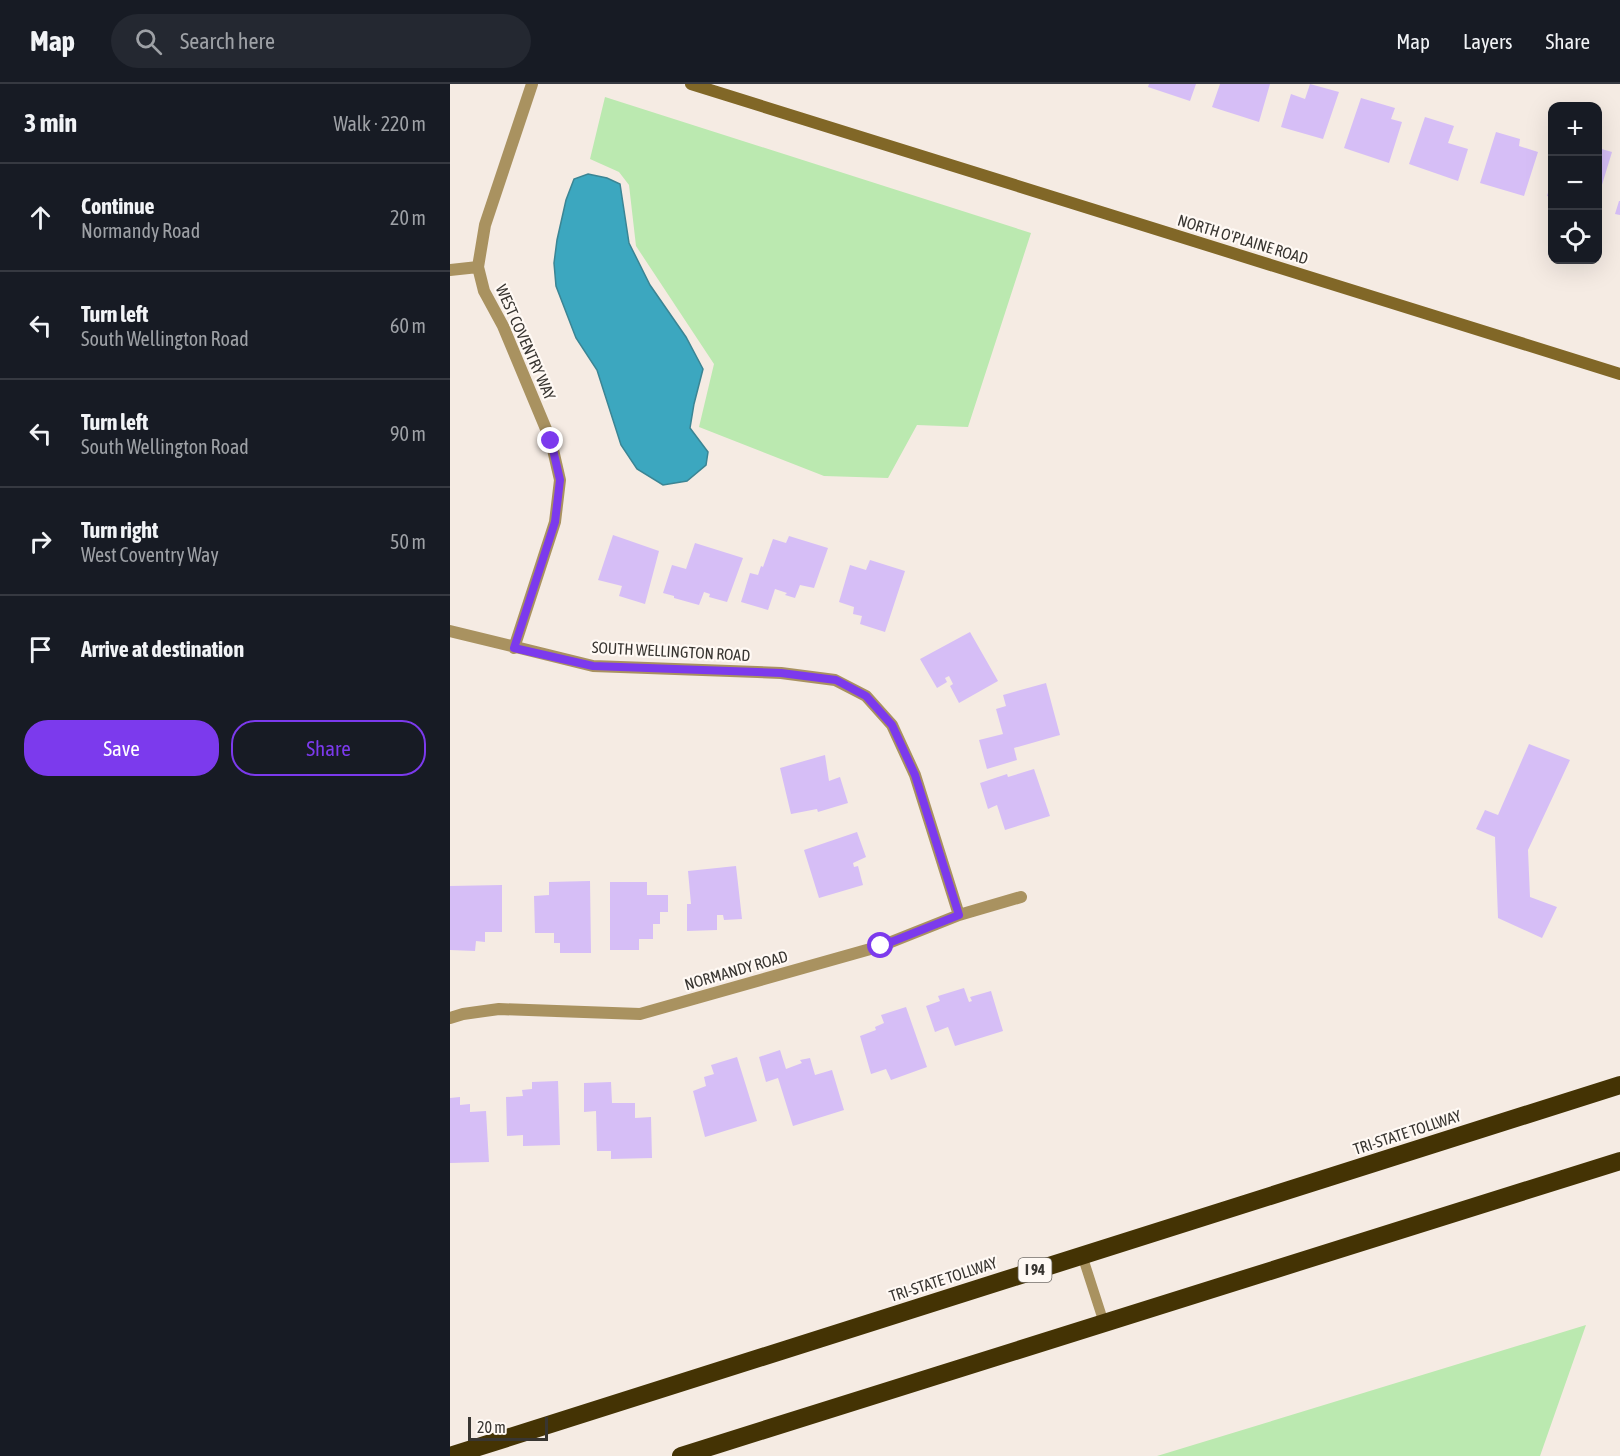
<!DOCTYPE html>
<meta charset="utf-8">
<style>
:root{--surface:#171b24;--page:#242831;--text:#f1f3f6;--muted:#9ea1a6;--line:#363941;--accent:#7c3aed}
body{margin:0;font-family:"Asap Condensed",sans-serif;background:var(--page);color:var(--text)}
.controls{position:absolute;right:18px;top:18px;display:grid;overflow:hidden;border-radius:12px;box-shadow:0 6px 24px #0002}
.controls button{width:54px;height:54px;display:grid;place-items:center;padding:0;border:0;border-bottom:2px solid var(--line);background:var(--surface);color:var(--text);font:30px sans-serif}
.scale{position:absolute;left:18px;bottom:15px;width:80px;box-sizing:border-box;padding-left:6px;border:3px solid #383531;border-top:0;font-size:16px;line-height:21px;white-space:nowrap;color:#383531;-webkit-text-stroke:4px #fff9f4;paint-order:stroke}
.stop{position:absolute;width:18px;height:18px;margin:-14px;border:4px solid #7c3aed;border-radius:50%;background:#fff}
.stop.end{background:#7c3aed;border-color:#fff;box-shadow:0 2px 6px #0008}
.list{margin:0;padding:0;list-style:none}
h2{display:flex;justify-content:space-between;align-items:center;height:78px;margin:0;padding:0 24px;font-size:26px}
h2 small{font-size:20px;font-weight:400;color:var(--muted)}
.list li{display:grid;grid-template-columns:39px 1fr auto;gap:18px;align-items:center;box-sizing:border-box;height:108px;padding:0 24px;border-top:2px solid var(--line)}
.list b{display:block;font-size:22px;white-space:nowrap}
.list p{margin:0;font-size:20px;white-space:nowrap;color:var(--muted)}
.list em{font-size:20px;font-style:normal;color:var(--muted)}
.actions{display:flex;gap:12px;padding:18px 24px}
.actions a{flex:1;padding:14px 0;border:2px solid var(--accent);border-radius:24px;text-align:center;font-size:21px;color:var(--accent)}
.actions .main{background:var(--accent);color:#fff}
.icon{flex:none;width:33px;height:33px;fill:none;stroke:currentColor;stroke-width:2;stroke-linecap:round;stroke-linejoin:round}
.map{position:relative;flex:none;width:1170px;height:1372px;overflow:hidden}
header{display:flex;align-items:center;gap:36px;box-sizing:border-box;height:84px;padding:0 30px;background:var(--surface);border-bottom:2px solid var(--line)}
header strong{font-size:28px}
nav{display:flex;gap:33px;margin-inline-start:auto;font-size:21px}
.search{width:420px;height:54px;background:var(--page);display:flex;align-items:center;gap:15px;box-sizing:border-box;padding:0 21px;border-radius:33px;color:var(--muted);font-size:22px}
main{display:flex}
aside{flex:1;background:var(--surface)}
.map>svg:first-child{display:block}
</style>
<header>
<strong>Map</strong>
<div class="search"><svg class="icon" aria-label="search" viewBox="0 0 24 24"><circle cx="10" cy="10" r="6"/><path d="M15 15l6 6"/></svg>Search here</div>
<nav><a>Map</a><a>Layers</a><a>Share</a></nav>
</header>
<main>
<aside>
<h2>3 min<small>Walk · 220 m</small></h2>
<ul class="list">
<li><svg class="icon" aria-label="ahead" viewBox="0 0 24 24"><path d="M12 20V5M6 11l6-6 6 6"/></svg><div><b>Continue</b><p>Normandy Road</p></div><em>20 m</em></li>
<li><svg class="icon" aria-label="left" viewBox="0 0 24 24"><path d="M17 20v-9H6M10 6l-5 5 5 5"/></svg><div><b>Turn left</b><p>South Wellington Road</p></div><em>60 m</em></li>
<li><svg class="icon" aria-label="left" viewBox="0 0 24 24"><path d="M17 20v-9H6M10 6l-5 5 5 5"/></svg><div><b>Turn left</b><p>South Wellington Road</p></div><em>90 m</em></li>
<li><svg class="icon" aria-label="right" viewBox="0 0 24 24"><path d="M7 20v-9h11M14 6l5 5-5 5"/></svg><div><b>Turn right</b><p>West Coventry Way</p></div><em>50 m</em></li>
<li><svg class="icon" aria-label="arrive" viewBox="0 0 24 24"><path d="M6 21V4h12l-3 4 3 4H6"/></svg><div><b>Arrive at destination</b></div></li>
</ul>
<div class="actions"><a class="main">Save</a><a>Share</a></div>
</aside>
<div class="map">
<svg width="1170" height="1372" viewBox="0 0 1170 1372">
<rect width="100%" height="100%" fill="#f5ebe3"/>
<path fill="#bbe9b0" d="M155,13L581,149L518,343L467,341L438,394L374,392L249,343L264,280L186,162L179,101L169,88L140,75Z
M1136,1241L1090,1372H707Z"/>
<path fill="#3ca7bf" stroke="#3b8594" stroke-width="1.5" d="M138,90L157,94L170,100L179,159L200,201L236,253L253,285L244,320L240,344L258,368L256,381L237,397L213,401L187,385L171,361L147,286L126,254L106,202L104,179L107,156L116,116L124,95Z"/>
<path fill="#d6bef6" d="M699,0H746L740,17L698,3Z
M770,0H820L809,38L762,23Z
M860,0L889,8L873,55L831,43L841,10L855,15Z
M911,14L945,24L941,35L952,38L939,79L894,64Z
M975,33L1004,42L998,59L1018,65L1008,97L959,80Z
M1046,48L1070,55L1069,62L1088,68L1074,112L1030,99Z
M1148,64L1162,68L1148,114Z
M1102,95V113L1097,112Z
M1169,117H1170V131L1165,130Z
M163,451L209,467L195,520L169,512L172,502L148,496Z
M339,452L378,464L364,504L350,501L345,514L335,511L337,509L325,505L318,526L291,518L300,489L308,491L311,482L313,483L323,455L336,459Z
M245,459L293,474L277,518L259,513L260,510L254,508L249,521L224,514V512L213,509L222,481L236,485Z
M420,476L455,487L435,548L410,540L412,532L403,530L404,523L389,518L400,481L416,486Z
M520,548L548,597L509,619L500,602L503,600L499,592L495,594L497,598L487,604L470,575Z
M596,599L610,651L564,664L567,676L537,685L529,656L553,650L546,625L556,622L553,611Z
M1079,660L1120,676L1078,766L1080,813L1107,823L1092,854L1048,834L1045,753L1026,745L1035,726L1048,731Z
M375,671L379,697L390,693L398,719L368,728L367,725L341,730L330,684Z
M584,685L600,732L555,746L547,721L538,725L530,699L557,690L558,693Z
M407,748L416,773L403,779L404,783L408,782L413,801L369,814L354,766Z
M286,782L292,835L274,836L273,831H267V846L237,847V820H241L238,787Z
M140,797L141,869H110V859H104V849H85L84,812L99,811V798Z
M160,798H197V811H218V828H210V840H203V855H189V866H160Z
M52,801V848H35V858L26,857L25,867L0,866V802Z
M514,904L519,918L522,917L520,913L541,907L553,947L505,962L498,943L485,948L476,922L490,917L488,912Z
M456,923L477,983L441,996L436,985L421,990L410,952L426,946L425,943L434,939L431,931Z
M330,966L336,985L352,979L350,976L360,974L365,991L382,986L394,1026L343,1042L328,994L316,998L309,973Z
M287,973L307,1037L255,1053L243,1007L256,1002L254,993L264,990L261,981Z
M108,997L110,1061L73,1062V1051L57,1052L56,1013L73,1012L72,1006L82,1005V998Z
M161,998L162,1019H185V1034L201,1033L202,1074L161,1075V1067H147L146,1027L134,1028V999Z
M10,1013V1021L20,1020V1028L36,1027L39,1078L0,1079V1014Z"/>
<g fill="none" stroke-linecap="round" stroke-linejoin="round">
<path stroke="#a99260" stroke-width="10" d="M632,1171L654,1239"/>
<path stroke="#a99260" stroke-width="12" d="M0,186L28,183
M0,547L143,582L331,589L385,596L416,612L442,641L465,691L509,831
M64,564L105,438L110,396L101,357L53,242L34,207L28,183L35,141L82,0
M0,934L13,930L49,925L190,930L431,862L509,831L571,813"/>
<path stroke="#816727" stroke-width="12" d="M241,0L1170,290"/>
<path stroke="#443304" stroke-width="18" d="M0,1372L1170,1001
M231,1372L1170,1077"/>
</g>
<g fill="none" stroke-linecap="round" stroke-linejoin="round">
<path stroke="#7c3aed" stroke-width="8" d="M101,357L110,396L105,438L64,564L143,582L331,589L386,596L416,612L442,641L465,691L509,831L431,862"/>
</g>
<g text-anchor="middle" stroke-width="4.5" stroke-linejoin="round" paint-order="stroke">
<rect fill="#fff9f4" stroke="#74706c" stroke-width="1.5" x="568.5" y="1174" width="33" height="24" rx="4.5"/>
<g font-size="15" font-weight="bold" fill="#383531">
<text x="585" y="1191">I 94</text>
</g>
<g font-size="16" fill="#383531" stroke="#fff9f4">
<text transform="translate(793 155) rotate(17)" y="6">NORTH O'PLAINE ROAD</text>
<text transform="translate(76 258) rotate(66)" y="6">WEST COVENTRY WAY</text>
<text transform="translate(221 567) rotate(3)" y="6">SOUTH WELLINGTON ROAD</text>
<text transform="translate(286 886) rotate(-16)" y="6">NORMANDY ROAD</text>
<text transform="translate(957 1048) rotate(-18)" y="6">TRI-STATE TOLLWAY</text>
<text transform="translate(493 1195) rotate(-18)" y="6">TRI-STATE TOLLWAY</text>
</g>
</g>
</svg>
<div class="controls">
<button>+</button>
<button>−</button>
<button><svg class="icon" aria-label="locate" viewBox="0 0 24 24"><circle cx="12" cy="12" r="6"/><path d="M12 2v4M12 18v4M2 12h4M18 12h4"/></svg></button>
</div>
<div class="scale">20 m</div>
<div class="stop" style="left:431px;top:862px"></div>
<div class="stop end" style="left:101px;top:357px"></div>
</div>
</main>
